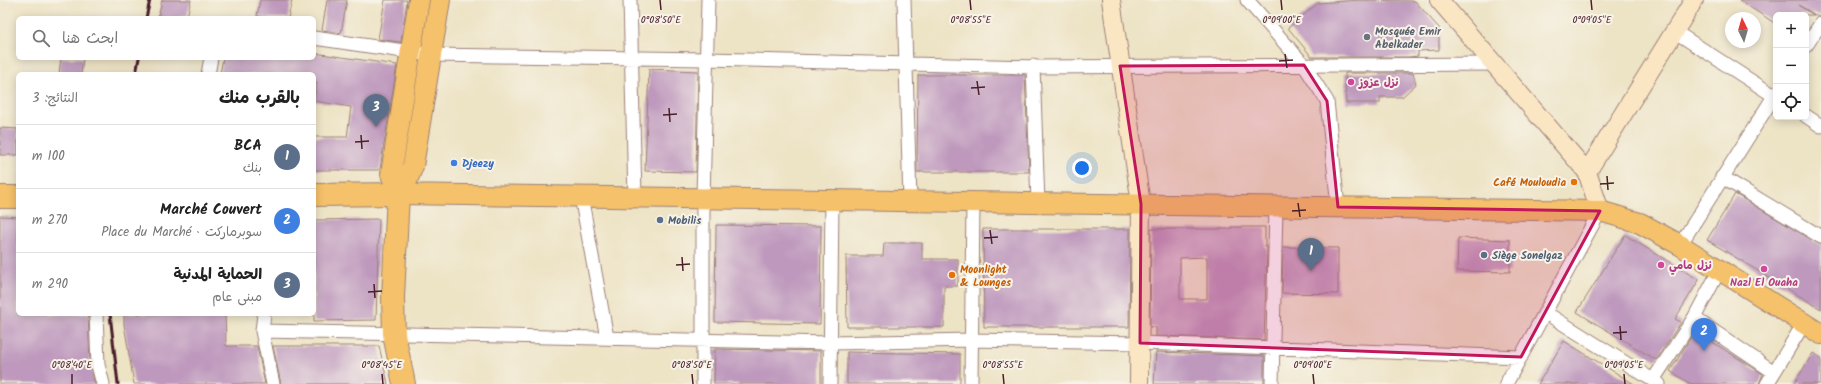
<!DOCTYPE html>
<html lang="ar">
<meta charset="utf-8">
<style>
:root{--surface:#fff;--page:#f2f2f2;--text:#222;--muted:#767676;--line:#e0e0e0;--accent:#7c3aed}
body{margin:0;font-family:Kalam,"Playpen Sans Arabic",sans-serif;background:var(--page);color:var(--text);direction:rtl}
.controls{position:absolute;right:12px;top:12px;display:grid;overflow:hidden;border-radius:6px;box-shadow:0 2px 10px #0003}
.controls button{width:36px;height:36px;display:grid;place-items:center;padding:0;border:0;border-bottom:1px solid var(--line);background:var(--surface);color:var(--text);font:20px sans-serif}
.compass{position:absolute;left:1725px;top:12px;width:36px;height:36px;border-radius:50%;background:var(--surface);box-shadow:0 2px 10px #0003;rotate:355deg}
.you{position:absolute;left:1082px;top:168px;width:14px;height:14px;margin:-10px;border:3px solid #fff;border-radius:50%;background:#1a73e8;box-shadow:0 0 0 6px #1a73e833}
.badge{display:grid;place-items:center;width:26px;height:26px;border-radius:50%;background:var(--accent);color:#fff;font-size:13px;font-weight:700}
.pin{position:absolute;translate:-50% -33px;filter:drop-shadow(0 1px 2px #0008)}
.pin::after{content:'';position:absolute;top:21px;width:14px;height:12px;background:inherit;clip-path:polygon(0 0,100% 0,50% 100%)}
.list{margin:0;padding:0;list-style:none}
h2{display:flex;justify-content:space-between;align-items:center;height:52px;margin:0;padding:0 16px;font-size:17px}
h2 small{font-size:13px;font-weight:400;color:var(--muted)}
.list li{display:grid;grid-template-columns:26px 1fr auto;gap:12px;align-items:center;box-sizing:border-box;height:64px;padding:0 16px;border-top:1px solid var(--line)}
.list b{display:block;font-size:15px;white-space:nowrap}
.list p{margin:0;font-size:13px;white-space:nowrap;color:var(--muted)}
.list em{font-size:13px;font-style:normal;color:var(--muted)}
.icon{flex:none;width:22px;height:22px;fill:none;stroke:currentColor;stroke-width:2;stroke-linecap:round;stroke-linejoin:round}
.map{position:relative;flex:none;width:1821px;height:384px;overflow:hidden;direction:ltr}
.search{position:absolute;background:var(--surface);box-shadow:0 2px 10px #0003;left:16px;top:16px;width:300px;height:44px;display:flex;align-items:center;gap:10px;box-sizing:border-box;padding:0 14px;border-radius:6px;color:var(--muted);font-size:15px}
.panel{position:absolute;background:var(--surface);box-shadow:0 2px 10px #0003;left:16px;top:72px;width:300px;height:244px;border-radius:6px;direction:rtl}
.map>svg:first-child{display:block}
</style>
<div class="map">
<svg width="1821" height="384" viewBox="0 0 1821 384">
<rect width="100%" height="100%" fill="#f7f3e8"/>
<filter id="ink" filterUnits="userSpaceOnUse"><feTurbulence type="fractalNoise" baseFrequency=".025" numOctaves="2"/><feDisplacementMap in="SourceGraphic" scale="8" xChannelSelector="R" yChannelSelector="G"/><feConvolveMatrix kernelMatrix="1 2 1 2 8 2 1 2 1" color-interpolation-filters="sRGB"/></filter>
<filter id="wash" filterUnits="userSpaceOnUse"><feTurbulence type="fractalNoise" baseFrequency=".012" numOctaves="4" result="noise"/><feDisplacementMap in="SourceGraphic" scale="16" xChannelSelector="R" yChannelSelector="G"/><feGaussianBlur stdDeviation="0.9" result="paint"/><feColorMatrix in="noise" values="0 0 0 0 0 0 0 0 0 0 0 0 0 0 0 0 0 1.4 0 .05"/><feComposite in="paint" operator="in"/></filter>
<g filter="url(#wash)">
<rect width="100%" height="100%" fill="#ede3c5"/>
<g id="blocks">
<path fill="#be98bd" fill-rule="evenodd" d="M162,0H191L187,16L181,15L180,18H158Z
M260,0H292L288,18H270L257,16Z
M327,0H347L341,33L322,30Z
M385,0H407L401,42L378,39Z
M1359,0L1415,1L1439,28V50L1418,51V56L1409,57H1312L1288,28L1318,3Z
M1739,0H1821V15L1817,16L1798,5L1814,15H1776V24Z
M314,53L397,65L380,168L378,170H314V137H347L351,107L314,101L317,82H314V74H220L223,58H314Z
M61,58H83L81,74H59Z
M649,69L698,71L696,172L645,171Z
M1345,73H1413L1416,84L1402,97H1380V103H1346Z
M918,75H1025L1029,172H917Z
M0,128L18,129V155H0Z
M1735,194L1821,245V309L1707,240Z
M0,216L18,217V314H88L90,365L95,384H0Z
M379,219L376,320L314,321V220Z
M716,225L821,226L820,324L715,322Z
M1231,227H1265V247H1267L1264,340L1156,336V327H1150L1151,229H1231ZM1207,257V299H1180V258Z
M983,229H1130L1129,327H984Z
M1625,235L1699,280L1675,319L1681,322L1656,360L1577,312Z
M1458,238L1510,240V272L1457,271Z
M884,243H922V259H958V286H944V327H847L846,256H883Z
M1283,247L1338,248V294L1282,293Z
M124,314H225L226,346H257L265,384H134L124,324Z
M1695,331L1763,374L1759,384H1691L1670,371Z
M1564,341L1634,384H1538Z
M273,346H379L388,384H281Z
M715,349L821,351V384H714Z
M847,352L960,354V384H847Z
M1156,352L1264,356V384H1154Z
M1813,353L1821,358V384H1794Z"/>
</g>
</g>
<g filter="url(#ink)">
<use href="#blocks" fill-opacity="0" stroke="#9c8178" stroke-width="1"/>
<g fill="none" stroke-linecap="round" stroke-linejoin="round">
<defs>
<path id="street" d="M630,0L635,197
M904,0L910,201
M1247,0L1304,65L1327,101L1338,207
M1674,31L1776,97
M314,38L431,55L707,59L1037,67L1494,64
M1806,46L1821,23
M1033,66L1038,203
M208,74L211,58
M1806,116L1821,126
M1722,177L1821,237
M581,196L607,338
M1680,245L1776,93
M1546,313L1659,384
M96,314L98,365L103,384
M264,314L262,331L273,384
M1694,318L1774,372
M262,331L831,343L972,340L1140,343L1521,357
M1653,380L1694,318L1720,269
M703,384V198L708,0
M830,384L832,200
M971,384L973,202
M1272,384L1276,206
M1506,384L1600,211
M1767,384L1804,323"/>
<path id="secondary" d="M1111,0L1141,204L1139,384
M1439,0L1587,172L1600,211
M1587,172L1694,0"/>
<path id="primary" d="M398,194L1600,211L1640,223L1680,245L1821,334
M398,194L407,181L413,166L440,0
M398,194L391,174L419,0"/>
<path id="highway" d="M314,195L398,194L393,297L394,334L404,384
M0,197H18"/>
</defs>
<use href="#street" stroke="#9c8178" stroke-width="15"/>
<use href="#secondary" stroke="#9c8178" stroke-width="20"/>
<use href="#primary" stroke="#9c8178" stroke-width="22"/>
<use href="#highway" stroke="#9c8178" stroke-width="24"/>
<use href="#street" stroke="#fff" stroke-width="13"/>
<use href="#secondary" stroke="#fbe6c4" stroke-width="18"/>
<use href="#primary" stroke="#f5c16b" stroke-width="20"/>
<use href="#highway" stroke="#f5c16b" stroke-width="22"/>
<path stroke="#4a1f2b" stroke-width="3" d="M146,18L150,0
M136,74L139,58
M110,314L118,384"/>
</g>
</g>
<path fill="#c2185b" fill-opacity="0.2" stroke="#c2185b" stroke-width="3" stroke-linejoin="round" d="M1304,65L1327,101L1338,207L1600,211L1521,357L1140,343L1141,204L1120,66Z"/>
<path fill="none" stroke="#4a1f2b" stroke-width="1.5" d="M660,0L661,10M970,0L971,10M1281,0L1282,10M1591,0L1592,10M1285,54L1287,68M1279,61L1293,60M977,81L979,95M971,88L985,87M669,108L670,122M663,115L677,114M361,135L362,149M355,142L369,141M1607,176L1608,190M1600,184L1614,183M1298,203L1300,217M1292,211L1306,210M990,230L992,244M984,238L998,237M682,257L683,271M676,265L690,264M374,284L375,298M368,292L382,291M1620,326L1621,340M1613,333L1627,332M72,374V384M382,374L383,384M692,374L693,384M1003,374L1004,384M1313,374L1314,384M1624,374L1625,384"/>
<circle fill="#6b7280" stroke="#f7f3e8" stroke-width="1.5" cx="1367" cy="37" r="4"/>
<g fill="#d1479c" stroke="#f7f3e8" stroke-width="1.5">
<circle cx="1351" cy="82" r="4"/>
<circle cx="1661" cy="265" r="4"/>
<circle cx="1764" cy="269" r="4"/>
</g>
<circle fill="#3f7fe0" stroke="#f7f3e8" stroke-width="1.5" cx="454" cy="163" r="4"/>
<g fill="#e8710a" stroke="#f7f3e8" stroke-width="1.5">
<circle cx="1574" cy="182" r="4"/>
<circle cx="952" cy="275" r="4"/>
</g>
<g fill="#5c6f8a" stroke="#f7f3e8" stroke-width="1.5">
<circle cx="660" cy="220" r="4"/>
<circle cx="1484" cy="255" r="4"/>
</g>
<g text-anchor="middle" stroke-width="4" stroke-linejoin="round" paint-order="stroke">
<g font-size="11" font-weight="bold" fill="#5b616d" stroke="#f7f3e8" text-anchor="start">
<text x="1375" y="35">Mosquée Emir<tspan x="1375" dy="13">Abelkader</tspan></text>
</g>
<g font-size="11" font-weight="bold" fill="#b23c85" stroke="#f7f3e8" text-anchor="start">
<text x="1359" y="86">نزل عزوز</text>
<text x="1669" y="269">نزل مامي</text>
<text x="1764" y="286" text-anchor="middle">Nazl El Ouaha</text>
</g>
<g font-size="11" font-weight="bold" fill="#366cbe" stroke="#f7f3e8" text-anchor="start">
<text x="462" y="167">Djeezy</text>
</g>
<g font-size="11" font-weight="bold" fill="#c56008" stroke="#f7f3e8" text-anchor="end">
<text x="1566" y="186">Café Mouloudia</text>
<text x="960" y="273" text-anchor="start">Moonlight<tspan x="960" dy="13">&amp; Lounges</tspan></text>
</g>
<g font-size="11" font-weight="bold" fill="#4e5e75" stroke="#f7f3e8" text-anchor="start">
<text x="668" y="224">Mobilis</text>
<text x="1492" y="259">Siège Sonelgaz</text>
</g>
</g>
<g font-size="10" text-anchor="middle" fill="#4a1f2b" stroke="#f7f3e8" stroke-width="4" stroke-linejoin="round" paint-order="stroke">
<text x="661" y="23">0°08'50"E</text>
<text x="971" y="23">0°08'55"E</text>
<text x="1282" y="23">0°09'00"E</text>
<text x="1592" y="23">0°09'05"E</text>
<text x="72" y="368">0°08'40"E</text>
<text x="382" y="368">0°08'45"E</text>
<text x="692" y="368">0°08'50"E</text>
<text x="1003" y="368">0°08'55"E</text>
<text x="1313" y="368">0°09'00"E</text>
<text x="1624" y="368">0°09'05"E</text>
</g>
</svg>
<div class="controls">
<button>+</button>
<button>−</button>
<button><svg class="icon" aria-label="locate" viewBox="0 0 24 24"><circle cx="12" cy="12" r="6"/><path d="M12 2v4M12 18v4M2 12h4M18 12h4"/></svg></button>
</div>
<svg class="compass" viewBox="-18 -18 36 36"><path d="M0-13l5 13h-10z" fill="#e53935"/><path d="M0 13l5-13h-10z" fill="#767676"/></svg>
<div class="you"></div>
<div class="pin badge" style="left:1311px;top:271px;background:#5c6f8a">1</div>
<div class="pin badge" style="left:1704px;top:351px;background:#3f7fe0">2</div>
<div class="pin badge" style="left:376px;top:127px;background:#5c6f8a">3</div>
<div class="search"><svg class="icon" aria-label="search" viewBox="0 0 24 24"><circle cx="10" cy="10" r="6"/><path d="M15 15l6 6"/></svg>ابحث هنا</div>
<section class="panel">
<h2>بالقرب منك<small>النتائج: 3</small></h2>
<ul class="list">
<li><span class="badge" style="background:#5c6f8a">1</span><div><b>BCA</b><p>بنك</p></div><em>100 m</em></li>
<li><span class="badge" style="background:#3f7fe0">2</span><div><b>Marché Couvert</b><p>سوبرماركت · Place du Marché</p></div><em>270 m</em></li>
<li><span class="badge" style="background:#5c6f8a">3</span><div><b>الحماية المدنية</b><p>مبنى عام</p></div><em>290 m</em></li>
</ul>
</section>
</div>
